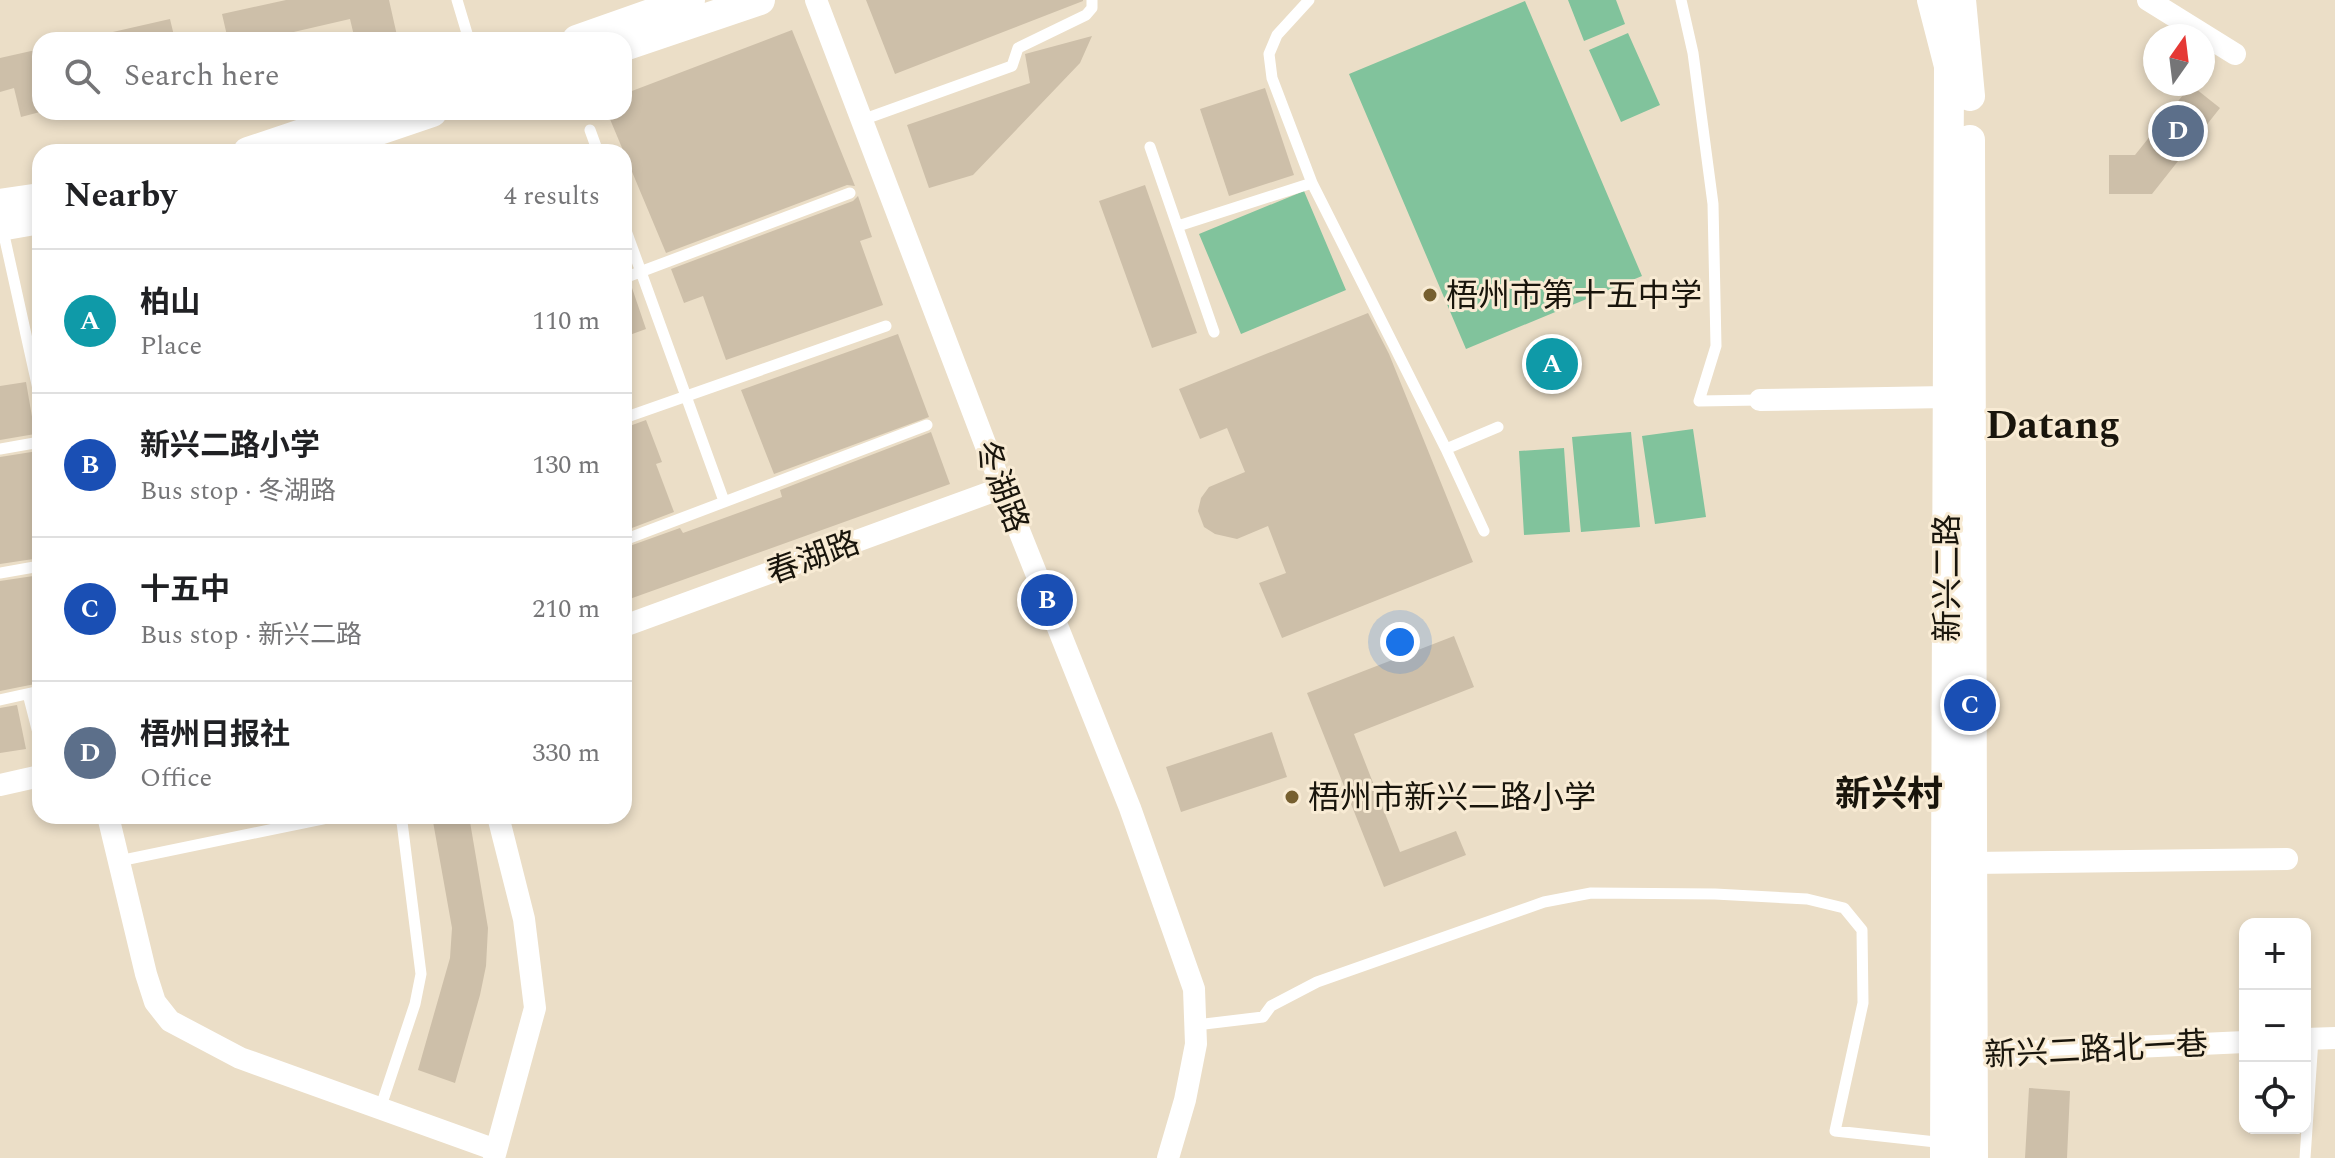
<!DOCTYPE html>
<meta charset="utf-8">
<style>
:root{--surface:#fff;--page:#f6f6f6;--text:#202124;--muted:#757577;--line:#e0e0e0;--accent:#765f2f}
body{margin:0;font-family:Spectral,"Noto Sans SC",serif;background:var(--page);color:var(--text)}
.controls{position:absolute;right:24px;bottom:24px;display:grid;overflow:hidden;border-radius:16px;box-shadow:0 4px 12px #0003}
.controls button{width:72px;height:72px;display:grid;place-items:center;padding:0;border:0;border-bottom:2px solid var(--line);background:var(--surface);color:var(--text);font:40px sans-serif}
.compass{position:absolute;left:2143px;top:24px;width:72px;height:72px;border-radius:50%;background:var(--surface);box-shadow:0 4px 12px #0003;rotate:14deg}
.you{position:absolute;left:1400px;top:642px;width:28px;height:28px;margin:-20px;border:6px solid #fff;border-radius:50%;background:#1a73e8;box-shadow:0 0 0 12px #1a73e833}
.badge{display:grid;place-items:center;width:52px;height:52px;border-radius:50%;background:var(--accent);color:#fff;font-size:26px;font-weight:700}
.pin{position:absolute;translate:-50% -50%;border:4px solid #fff;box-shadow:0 2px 8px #0006}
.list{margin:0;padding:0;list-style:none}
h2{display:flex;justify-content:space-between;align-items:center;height:104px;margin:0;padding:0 32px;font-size:34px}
h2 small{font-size:26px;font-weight:400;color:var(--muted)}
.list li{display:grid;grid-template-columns:52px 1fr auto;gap:24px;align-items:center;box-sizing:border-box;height:144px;padding:0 32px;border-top:2px solid var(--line)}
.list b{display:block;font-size:30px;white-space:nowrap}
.list p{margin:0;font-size:26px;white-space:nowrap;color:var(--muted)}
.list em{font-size:26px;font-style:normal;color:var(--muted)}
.icon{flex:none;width:44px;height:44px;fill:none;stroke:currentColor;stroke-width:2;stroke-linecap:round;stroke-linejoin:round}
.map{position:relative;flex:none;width:2335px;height:1158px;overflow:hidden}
.search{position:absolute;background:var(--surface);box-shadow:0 4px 12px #0003;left:32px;top:32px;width:600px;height:88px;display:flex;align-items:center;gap:20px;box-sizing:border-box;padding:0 28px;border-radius:24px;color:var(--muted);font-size:30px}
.panel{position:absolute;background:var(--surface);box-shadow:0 4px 12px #0003;left:32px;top:144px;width:600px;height:680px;border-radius:24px}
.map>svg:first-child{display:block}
</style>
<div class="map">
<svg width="2335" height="1158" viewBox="0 0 2335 1158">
<rect width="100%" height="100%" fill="#ebdec7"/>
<path fill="#81c39c" d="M1568,0H1616L1625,24L1584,41Z
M1525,1L1642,276L1466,349L1349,74Z
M1628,33L1660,105L1621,122L1589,50Z
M1304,191L1346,290L1241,334L1199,234Z
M1693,429L1706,517L1655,524L1642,436Z
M1631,432L1640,527L1581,532L1572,437Z
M1564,448L1570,532L1524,535L1519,451Z"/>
<path fill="#cdbfa9" d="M286,0H389L398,40H355L350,19L285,34L287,40H228L222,14Z
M866,0H1083V1L895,74Z
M170,19L175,40H105L104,34Z
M792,30L855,186L847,185L666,253L607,112H624V94Z
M1092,36L1080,63L973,175L929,188L907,125L1030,83L1025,54Z
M40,49V112L21,117L14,88L0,92V58Z
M2191,85L2220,108L2152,194H2109V155H2135Z
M1265,88L1294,175L1229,196L1200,109Z
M1145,185L1197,333L1152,348L1099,201Z
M858,196L872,237L860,241L883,305L726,360L703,296L684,303L671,269L853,201Z
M631,285L646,329L624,337V286Z
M1368,313L1389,354L1473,562L1282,638L1259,583L1286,573L1268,526L1237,539L1215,534L1204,527L1198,511L1201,498L1209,487L1245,472L1227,428L1200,439L1179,389Z
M898,334L929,417L774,474L741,390Z
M26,382L35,434L0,440V386Z
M646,420L662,462L656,464L674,512L624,531V428Z
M931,432L950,484L624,601V548L680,528L683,533L782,497L780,490Z
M38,451L40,558L0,564V457Z
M40,575V683L0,691V581Z
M1454,636L1474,687L1354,734L1400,852L1456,831L1466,855L1384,887L1307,693Z
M17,705L26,749L0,753V708Z
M1272,732L1287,777L1181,812L1166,767Z
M432,816H469L488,928L486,966L480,995L455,1083L418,1070L450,958L452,928Z
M2029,1088L2070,1091L2067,1158H2025Z"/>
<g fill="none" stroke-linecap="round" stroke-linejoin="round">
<path stroke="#fff" stroke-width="11" d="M457,0L469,40
M1309,0L1277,35L1269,54L1272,78L1312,183L1446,449L1484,531
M1681,0L1693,53L1713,204L1716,346L1699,401L1760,400
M862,120L1012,66L1018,48L1086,15L1092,8V0
M590,130L598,152
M1150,147L1214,332
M624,225L724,501
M2,226L40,398
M1178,226L1312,183
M624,278L850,193
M624,418L886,326
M0,449L40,442
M1446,449L1498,427
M624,540L927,425
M0,573L40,566
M28,694L40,741
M0,700L40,691
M119,861L337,816
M1196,1025L1263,1017L1271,1006L1317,982L1544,902L1591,893L1715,894L1807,899L1844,908L1862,930L1863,1003L1835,1131L1945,1143
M380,1109L415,1004L421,974L402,822L396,816
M2305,1158L2313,1039"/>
<path stroke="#fff" stroke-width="22" d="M816,0L1002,488L1130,808L1194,989L1196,1044L1185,1100L1168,1158
M2148,0L2235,54
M1760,400L1948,397
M624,626L1002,488
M0,785L40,776
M108,816L146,974L155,1002L170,1021L240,1058L496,1150
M1971,863L2287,859
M2305,1039L2335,1038
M1959,1055L2245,1042
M494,1158L535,1008L524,919L498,816"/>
<path stroke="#fff" stroke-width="30" d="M1932,0L1949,66L1945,1158
M1961,0L1970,96
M577,40L690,0
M624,46L760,0
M1970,140L1973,1158
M248,152L367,112
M314,152L432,112
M0,204L40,198
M0,226L40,219"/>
</g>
<g fill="#765f2f" stroke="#f8ebd4" stroke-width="3">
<circle cx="1430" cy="295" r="8"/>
<circle cx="1292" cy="797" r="8"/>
</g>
<g text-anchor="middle" stroke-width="6" stroke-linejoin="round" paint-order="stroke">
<g font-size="32" fill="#19150c" stroke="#f8ebd4" text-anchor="start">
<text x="1446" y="306">梧州市第十五中学</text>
<text x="1308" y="808">梧州市新兴二路小学</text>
</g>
<g font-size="32" fill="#19150c" stroke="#f8ebd4">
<text transform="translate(1002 486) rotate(69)" y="11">冬湖路</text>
<text transform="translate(813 557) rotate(-20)" y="11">春湖路</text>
<text transform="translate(1947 578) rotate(-90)" y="11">新兴二路</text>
<text transform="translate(2096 1049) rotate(-3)" y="11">新兴二路北一巷</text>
</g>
<g font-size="36" font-weight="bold" fill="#19150c" stroke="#f8ebd4">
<text x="1889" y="806">新兴村</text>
</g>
<g font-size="40" font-weight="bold" fill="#19150c" stroke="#f8ebd4">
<text x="2053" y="438">Datang</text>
</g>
</g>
</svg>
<div class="controls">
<button>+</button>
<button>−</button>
<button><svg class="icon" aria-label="locate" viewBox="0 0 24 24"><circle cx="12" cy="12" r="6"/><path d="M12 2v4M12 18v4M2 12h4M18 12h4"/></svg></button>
</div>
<svg class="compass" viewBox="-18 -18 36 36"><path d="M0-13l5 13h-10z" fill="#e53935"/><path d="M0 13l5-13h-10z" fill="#757577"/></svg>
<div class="you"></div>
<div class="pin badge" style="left:1552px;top:364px;background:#0f9aa8">A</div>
<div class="pin badge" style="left:1047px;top:600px;background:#1a4fb4">B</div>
<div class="pin badge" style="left:1970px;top:705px;background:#1a4fb4">C</div>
<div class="pin badge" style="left:2178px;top:131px;background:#5c6f8a">D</div>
<div class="search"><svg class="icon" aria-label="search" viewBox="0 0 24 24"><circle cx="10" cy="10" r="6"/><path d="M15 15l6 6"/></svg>Search here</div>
<section class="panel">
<h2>Nearby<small>4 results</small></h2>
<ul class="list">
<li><span class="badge" style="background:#0f9aa8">A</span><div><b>柏山</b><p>Place</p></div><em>110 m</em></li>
<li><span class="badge" style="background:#1a4fb4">B</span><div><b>新兴二路小学</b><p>Bus stop · 冬湖路</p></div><em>130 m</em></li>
<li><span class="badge" style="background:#1a4fb4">C</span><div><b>十五中</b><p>Bus stop · 新兴二路</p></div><em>210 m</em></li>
<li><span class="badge" style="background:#5c6f8a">D</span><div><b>梧州日报社</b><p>Office</p></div><em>330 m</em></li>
</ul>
</section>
</div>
